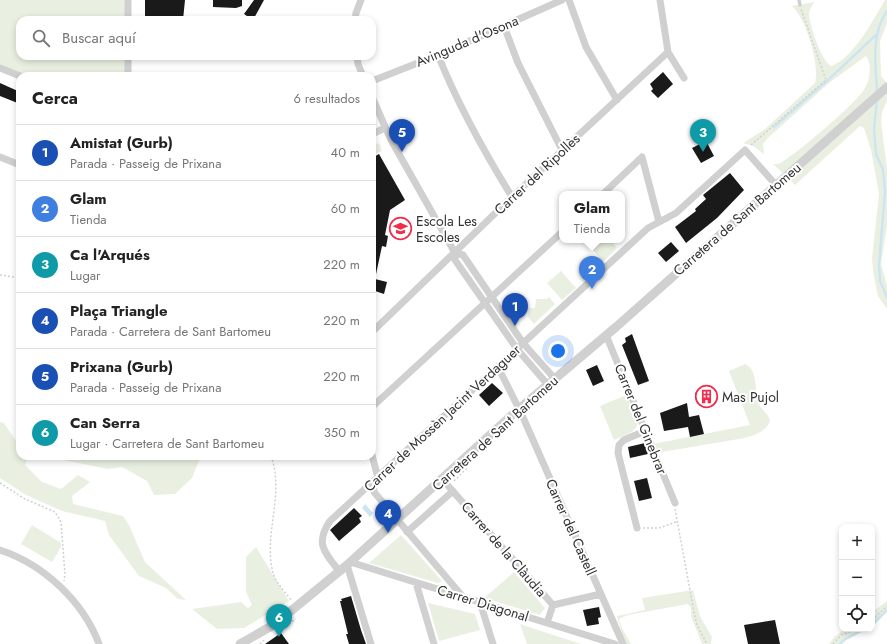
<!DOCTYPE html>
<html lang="es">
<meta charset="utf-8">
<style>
:root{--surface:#fff;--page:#f2f2f2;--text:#222;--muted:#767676;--line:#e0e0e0;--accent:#111827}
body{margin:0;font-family:Jost,sans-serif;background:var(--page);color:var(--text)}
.controls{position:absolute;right:12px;bottom:12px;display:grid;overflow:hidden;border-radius:8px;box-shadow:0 2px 6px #0003}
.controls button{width:36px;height:36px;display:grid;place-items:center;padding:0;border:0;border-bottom:1px solid var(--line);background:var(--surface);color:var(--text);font:20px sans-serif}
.you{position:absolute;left:558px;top:351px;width:14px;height:14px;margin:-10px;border:3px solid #fff;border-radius:50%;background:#1a73e8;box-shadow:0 0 0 6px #1a73e833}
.badge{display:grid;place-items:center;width:26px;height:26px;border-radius:50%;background:var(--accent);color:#fff;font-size:13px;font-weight:700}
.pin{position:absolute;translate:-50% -33px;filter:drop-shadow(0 1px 2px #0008)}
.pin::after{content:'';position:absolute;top:21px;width:14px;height:12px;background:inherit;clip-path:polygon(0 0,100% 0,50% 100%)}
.popup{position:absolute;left:559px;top:191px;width:66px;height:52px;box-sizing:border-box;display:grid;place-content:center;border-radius:8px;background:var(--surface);filter:drop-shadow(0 1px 3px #0005);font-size:13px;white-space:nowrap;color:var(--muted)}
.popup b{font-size:15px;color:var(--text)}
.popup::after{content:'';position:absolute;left:50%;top:100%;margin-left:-8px;border:8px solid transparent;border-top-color:var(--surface)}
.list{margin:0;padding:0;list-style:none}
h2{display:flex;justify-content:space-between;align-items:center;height:52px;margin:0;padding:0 16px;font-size:17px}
h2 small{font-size:13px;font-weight:400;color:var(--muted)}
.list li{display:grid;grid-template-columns:26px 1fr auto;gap:12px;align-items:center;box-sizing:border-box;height:56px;padding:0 16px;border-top:1px solid var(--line)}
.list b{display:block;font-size:15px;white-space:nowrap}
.list p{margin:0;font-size:13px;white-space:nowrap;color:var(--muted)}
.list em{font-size:13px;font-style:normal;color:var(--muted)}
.icon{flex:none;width:22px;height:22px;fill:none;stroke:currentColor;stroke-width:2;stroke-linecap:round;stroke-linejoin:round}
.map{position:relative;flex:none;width:887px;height:644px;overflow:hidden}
.search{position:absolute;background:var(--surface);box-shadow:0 2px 6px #0003;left:16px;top:16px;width:360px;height:44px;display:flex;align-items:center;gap:10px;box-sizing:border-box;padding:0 14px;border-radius:12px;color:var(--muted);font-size:15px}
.panel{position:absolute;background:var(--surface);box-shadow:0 2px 6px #0003;left:16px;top:72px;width:360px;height:388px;border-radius:12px}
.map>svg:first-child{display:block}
</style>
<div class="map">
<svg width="887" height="644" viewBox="0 0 887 644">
<rect width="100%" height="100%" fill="#fff"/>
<path fill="#eaf0e1" d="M0,0H128V20H20V56H129V76H21L0,68Z
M885,0H887V23L880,41L881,76L887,83V101L882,112L881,122L887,168V226L881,264L887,285V309L878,296L874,277L872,259L879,194L871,150L864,128L860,126L795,185L773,164C776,164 779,164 782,162C796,154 858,102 865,88C870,80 872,64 866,56L829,83L768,138L763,144L764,154L753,146L743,143L765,129L815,83C820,64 806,19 792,6L814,2C812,6 809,10 809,14C809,24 822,62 831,66C853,59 873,20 885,0Z
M379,143L382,151L372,155V146Z
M595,240H610L617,248L603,262L589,245Z
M561,271L576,288L562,300L547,283Z
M549,297L555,304L534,324L528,317L529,308H535L536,299H547Z
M745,364C760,371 753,392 759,404C762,410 768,414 770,420C768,431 754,435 745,438L656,453L653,444L750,425L729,371Z
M626,395L638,423C636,433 623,436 614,440L600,406Z
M0,422L4,423L20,447V456H26L28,458L25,465L42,482L61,489L78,475L90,482L72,496L73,504L123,516L129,525L145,562L186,600L178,599L166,588L139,576L109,535L105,521L62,511L26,495L0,478Z
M65,456H201L192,478L175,494L154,495L147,481L122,467L108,469L64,460Z
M32,525L61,543V547L52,562L21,544Z
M401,535L442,581L438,583L369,563Z
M256,547L289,601L244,628L217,629L192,609L241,602L248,608L252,605L246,592V557Z
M514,572L545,608L540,615L484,598Z
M693,590L700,616L712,637L711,644H702L691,616V608L688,604L628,615L619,619L622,628L631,644H625L617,616L645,610L642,598Z
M887,601V612L872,627V612Z
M428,603L475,614L480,630L439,641Z
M520,624L581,644H527Z
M845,629H869L847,639L842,644H829L835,636Z"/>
<path fill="#cde5f0" d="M365,504L373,513L370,517L362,508Z"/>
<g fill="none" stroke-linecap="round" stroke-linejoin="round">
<path stroke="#cde5f0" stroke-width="2.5" d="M877,93C876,64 870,36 887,11
M877,100L874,129L876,154L883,170L885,192L879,265L880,281L887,297
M774,127L828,80L876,35
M872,625L887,610
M840,644L844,640L864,629"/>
</g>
<path fill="#1a1a1a" d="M145,0H185L183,20H152V16H145Z
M213,0H242V6L236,8L213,7Z
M254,0H264L253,20L244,14Z
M663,72L673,84L658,98L651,91L653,89L650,84Z
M0,83L20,92V104L0,96Z
M706,141L714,156L701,163L692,148Z
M379,154L405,200L390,210L385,235L388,236L386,247L382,246L375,279L387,282L384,294L372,290V158Z
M730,173L744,190L717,218L686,243L675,227L696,211L695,209L706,199L703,195Z
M671,242L679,251L666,262L658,253Z
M632,334L649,381L638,385L622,345L626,342L625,338Z
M597,365L604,381L593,386L586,370Z
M492,383L503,393L489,406L479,395Z
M709,387L716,400L704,408L695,393Z
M687,403L689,417L699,415L704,434L690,437L688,427L664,431L660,413Z
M645,443L648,454L630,458L628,447Z
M647,478L652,498L639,501L634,481Z
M354,508L362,516L359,518L361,522L339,541L330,530Z
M351,596L361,630L366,644H349L346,634H348L340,601H342L341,599Z
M599,607L601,617L598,618L599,624L587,626L583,610Z
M775,620L780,644H748L744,625Z
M281,633L289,644H265Z"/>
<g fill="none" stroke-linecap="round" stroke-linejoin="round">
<path stroke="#d0d0d0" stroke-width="1.5" stroke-dasharray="2 2" stroke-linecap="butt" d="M751,145L826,80L801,9
M0,275L20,278
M271,456C285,495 263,534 273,573C275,582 286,593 292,601
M454,481L467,468
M0,483L25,499L55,512L61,522L65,574L64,581
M675,509L694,612L697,625L707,644
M643,528H659L676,522
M872,620L887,606
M289,624L296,619
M260,644L264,640
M833,644L841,635L858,629"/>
<path stroke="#d0d0d0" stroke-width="3.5" d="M799,0L800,5"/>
<path stroke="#d0d0d0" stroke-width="7" d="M569,0L586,47L617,100
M660,0L668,52L684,78
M128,20V0
M355,20L356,13L361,0
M504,26L518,63L562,150
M438,55C458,105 483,150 512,197
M357,56L358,64L363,76
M0,68L20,76
M128,76V56
M372,81L438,55L562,0
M372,97L391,140L455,253V260L517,349L548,385
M372,134L385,128
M0,157L20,165
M603,194L642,157L659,222
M455,253L463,255L523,343L555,379
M372,332L512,197L668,52
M606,335L675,503
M498,367L522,415L623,644
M372,407L562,232
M372,455L378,478
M443,480L553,605L547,623
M373,482L374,492L463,597
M637,528L618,453L619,445L624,440L645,431
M407,532L453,491
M0,550C43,564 83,601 99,644
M350,562L615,644
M347,565L371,644
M339,571C324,552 315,543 330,521L648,228L676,213L745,150L776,185
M416,583L434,644
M480,602L493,644
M553,605L601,594"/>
<path stroke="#d0d0d0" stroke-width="9" d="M240,644L275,624L347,565L512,415L616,327L887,87"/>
</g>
<defs>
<symbol id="school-ring" viewBox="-11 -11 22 22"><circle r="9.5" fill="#fff" stroke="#f12d4b" stroke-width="1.5"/><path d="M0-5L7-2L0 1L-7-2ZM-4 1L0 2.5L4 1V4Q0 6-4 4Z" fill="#f12d4b"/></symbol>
<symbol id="building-ring" viewBox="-11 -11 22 22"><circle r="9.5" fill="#fff" stroke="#f12d4b" stroke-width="1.5"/><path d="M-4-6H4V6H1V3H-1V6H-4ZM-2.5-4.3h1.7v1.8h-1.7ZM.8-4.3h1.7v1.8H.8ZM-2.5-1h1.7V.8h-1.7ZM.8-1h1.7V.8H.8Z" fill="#f12d4b"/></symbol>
</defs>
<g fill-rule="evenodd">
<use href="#school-ring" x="388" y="216" width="25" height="25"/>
<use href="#building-ring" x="694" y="384" width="25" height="25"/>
</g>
<g text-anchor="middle" stroke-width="4" stroke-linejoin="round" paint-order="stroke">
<g font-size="14" fill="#333" stroke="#fff">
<text transform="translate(467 41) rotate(-23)" y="5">Avinguda d'Osona</text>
<text transform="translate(537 174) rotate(-43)" y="5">Carrer del Ripollès</text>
<text transform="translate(737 219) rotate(-41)" y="5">Carretera de Sant Bartomeu</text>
<text transform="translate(442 418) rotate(-43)" y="5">Carrer de Mossèn Jacint Verdaguer</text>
<text transform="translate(641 419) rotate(68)" y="5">Carrer del Ginebrar</text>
<text transform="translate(495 433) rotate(-42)" y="5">Carretera de Sant Bartomeu</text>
<text transform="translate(571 527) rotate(66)" y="5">Carrer del Castell</text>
<text transform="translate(504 549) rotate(49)" y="5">Carrer de la Clàudia</text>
<text transform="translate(483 603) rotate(17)" y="5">Carrer Diagonal</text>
</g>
<g font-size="14" fill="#333" stroke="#fff" text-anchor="start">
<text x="416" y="226">Escola Les<tspan x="416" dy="16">Escoles</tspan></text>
<text x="722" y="402">Mas Pujol</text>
</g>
</g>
</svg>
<div class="controls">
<button>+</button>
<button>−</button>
<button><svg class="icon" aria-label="locate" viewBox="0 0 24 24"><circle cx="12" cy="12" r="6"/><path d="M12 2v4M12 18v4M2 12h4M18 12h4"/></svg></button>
</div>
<div class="you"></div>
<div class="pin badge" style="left:515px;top:326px;background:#1a4fb4">1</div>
<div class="pin badge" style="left:592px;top:289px;background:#3f7fe0">2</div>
<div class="popup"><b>Glam</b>Tienda</div>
<div class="pin badge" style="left:703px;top:152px;background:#0f9aa8">3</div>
<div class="pin badge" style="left:388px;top:533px;background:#1a4fb4">4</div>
<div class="pin badge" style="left:402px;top:152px;background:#1a4fb4">5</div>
<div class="pin badge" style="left:279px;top:637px;background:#0f9aa8">6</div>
<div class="search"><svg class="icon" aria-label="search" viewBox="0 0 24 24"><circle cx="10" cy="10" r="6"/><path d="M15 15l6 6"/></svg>Buscar aquí</div>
<section class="panel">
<h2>Cerca<small>6 resultados</small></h2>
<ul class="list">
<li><span class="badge" style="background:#1a4fb4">1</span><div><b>Amistat (Gurb)</b><p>Parada · Passeig de Prixana</p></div><em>40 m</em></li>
<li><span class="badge" style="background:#3f7fe0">2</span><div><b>Glam</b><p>Tienda</p></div><em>60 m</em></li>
<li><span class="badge" style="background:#0f9aa8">3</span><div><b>Ca l'Arqués</b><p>Lugar</p></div><em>220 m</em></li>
<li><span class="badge" style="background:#1a4fb4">4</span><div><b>Plaça Triangle</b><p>Parada · Carretera de Sant Bartomeu</p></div><em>220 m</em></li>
<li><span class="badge" style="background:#1a4fb4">5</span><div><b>Prixana (Gurb)</b><p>Parada · Passeig de Prixana</p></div><em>220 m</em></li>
<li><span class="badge" style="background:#0f9aa8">6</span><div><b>Can Serra</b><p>Lugar · Carretera de Sant Bartomeu</p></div><em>350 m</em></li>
</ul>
</section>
</div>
